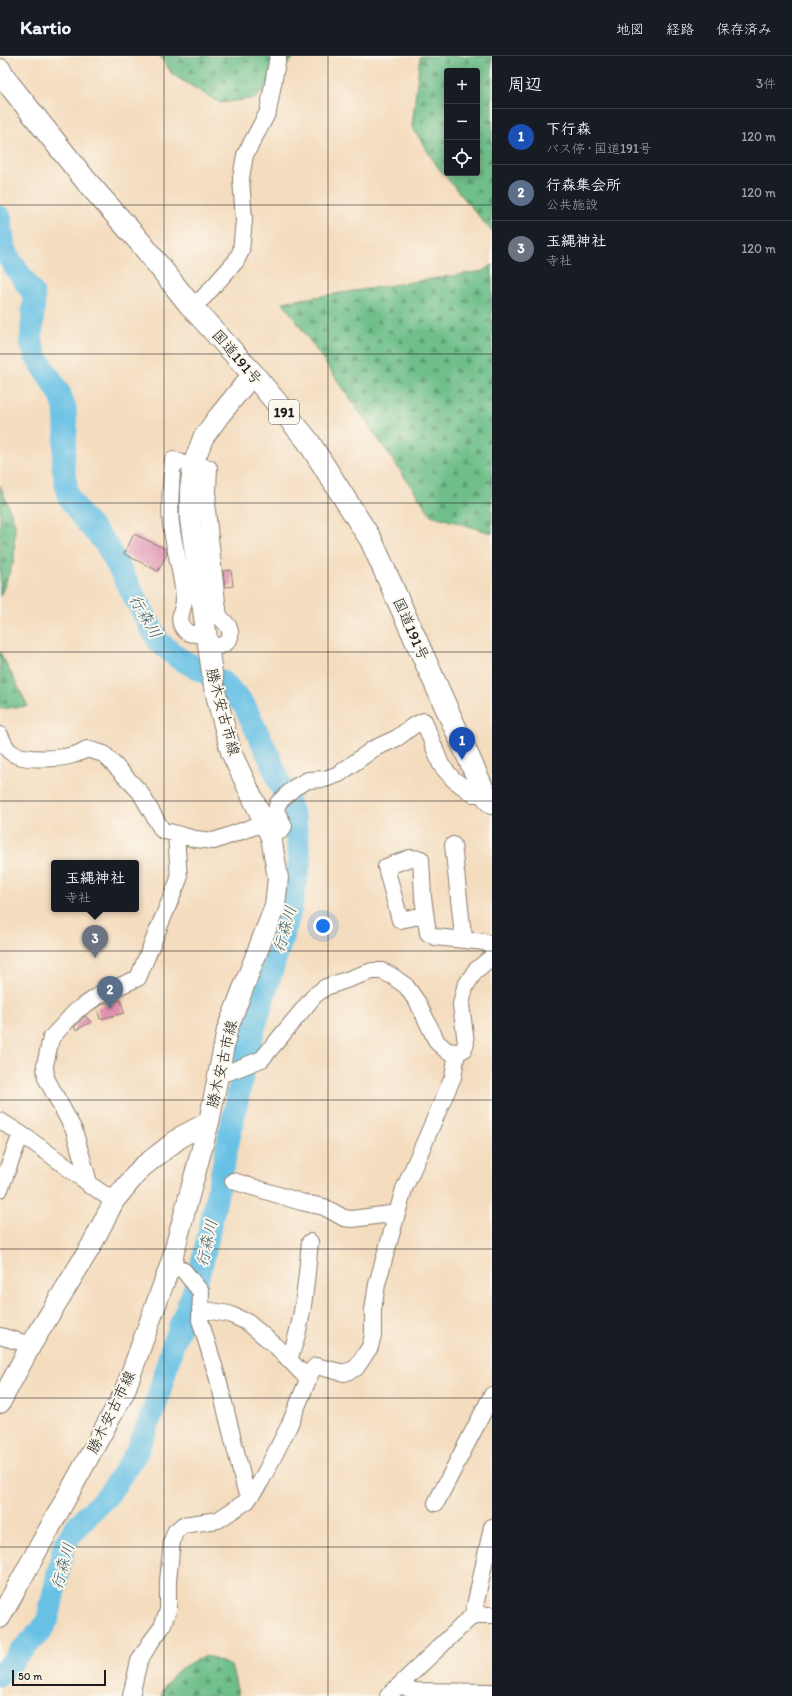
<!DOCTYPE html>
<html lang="ja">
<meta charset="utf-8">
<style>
:root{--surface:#171b24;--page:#20242c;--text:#f1f3f6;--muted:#9ea1a6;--line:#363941;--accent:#db2777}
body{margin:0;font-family:Itim,"Klee One",sans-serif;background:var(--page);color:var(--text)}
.controls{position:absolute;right:12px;top:12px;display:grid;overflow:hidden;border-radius:4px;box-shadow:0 2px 10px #0003}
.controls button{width:36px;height:36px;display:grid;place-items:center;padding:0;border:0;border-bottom:1px solid var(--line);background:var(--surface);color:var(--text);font:20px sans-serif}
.scale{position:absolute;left:12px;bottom:10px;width:94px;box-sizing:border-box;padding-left:4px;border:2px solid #1c1c1c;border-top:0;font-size:11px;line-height:14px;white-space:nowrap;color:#1c1c1c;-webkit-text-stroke:3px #fbf7ec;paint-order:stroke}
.you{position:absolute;left:323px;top:870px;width:14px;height:14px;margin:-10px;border:3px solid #fff;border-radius:50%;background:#1a73e8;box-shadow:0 0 0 6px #1a73e833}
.badge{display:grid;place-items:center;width:26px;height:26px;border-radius:50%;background:var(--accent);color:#fff;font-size:13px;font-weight:700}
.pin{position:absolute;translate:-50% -33px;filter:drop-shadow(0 1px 2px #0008)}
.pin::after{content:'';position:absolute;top:21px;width:14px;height:12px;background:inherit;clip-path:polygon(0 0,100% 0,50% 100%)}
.popup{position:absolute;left:51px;top:804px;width:88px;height:52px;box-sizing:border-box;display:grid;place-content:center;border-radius:4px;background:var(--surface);filter:drop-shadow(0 1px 3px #0005);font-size:13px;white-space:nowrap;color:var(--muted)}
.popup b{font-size:15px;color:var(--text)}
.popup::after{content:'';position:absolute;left:50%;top:100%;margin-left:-8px;border:8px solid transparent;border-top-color:var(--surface)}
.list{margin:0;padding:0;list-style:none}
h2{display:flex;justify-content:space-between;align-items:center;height:52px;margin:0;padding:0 16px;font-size:17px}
h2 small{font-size:13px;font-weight:400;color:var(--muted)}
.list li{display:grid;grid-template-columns:26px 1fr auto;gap:12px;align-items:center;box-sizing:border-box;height:56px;padding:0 16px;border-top:1px solid var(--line)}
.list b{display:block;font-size:15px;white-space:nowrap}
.list p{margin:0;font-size:13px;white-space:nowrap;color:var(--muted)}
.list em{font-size:13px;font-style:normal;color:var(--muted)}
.icon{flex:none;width:22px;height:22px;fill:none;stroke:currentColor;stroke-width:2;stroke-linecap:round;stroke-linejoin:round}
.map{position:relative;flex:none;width:492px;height:1640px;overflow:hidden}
header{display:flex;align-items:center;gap:24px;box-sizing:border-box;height:56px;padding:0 20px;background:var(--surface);border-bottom:1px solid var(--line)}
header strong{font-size:19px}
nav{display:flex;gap:22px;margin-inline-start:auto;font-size:14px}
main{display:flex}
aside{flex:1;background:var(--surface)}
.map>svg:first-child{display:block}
</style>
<header>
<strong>Kartio</strong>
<nav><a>地図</a><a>経路</a><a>保存済み</a></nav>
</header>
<main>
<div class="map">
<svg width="492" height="1640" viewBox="0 0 492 1640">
<defs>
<pattern id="forest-firs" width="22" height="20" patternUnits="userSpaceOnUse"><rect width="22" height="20" fill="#70bf8a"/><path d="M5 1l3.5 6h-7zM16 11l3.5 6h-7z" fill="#5b9a70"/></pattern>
<pattern id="building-back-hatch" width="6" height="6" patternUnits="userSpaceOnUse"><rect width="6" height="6" fill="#e595b5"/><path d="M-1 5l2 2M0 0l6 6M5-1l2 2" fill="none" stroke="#b97992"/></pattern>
</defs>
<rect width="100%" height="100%" fill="#fbf7ec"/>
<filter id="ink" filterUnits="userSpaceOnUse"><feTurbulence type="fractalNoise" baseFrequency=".025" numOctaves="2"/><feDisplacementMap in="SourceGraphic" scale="8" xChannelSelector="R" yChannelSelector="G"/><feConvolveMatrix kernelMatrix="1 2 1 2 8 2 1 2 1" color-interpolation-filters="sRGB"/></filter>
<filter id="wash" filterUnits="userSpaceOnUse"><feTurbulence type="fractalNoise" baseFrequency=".012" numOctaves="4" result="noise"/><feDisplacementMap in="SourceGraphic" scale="16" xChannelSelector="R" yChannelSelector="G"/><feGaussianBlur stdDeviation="0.9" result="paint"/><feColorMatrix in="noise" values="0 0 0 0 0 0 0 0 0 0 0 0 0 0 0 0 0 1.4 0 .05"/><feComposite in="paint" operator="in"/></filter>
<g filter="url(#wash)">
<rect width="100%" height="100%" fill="#f4dcbe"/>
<path fill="url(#forest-firs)" stroke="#466e53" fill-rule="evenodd" d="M160,0H295L257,42L220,47L173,19Z
M420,0H492V176L437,110L412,71ZM447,15H477V117H447Z
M492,209V477L431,459L283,246L483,215Z
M0,429L15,468L14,504L0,541Z
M0,596L28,650L0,653Z
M205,1599L231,1610L239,1640H161C171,1615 183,1611 205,1599Z"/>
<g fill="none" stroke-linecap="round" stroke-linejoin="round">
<path stroke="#67c1e5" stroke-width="23" d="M0,161L4,190L10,204L33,237L34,243L31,285L35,298L60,338L65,352L66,374L63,410L68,440L82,461L106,488L159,586L178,602L224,627L244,649L271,705L295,765L300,803L291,852L244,1005L245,1007L204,1199L194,1234L173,1288L157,1345L137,1396L108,1439L75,1472L64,1490L48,1563L41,1575L21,1595L0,1619"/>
</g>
<g id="blocks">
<path fill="url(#building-back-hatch)" d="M134,478L166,493L167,498L158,515L124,498Z
M231,514L233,530L225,531L223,515Z
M121,944L124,957L100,963L97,952L103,948Z
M85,960L91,966L76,974L74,971Z"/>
</g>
</g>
<g filter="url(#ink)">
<use href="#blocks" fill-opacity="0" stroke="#887c6d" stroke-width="1"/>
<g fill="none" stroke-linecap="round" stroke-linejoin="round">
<defs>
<path id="minor" d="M190,249L203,242L236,205L241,195L244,164L241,122L245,99L268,56L278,0
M180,406L173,404C171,426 169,447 171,468C174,493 183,519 184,544C184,553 177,561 182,570C187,580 196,578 206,578
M203,411L209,412L207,454L217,546C218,550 218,555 219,559C221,564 227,567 229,572C235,588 219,591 207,592
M0,679C3,685 6,694 12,697C24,705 60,703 73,699C78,698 83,695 87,693L104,698L140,736L162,774L195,783L214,785L264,767
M271,781L282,774L284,770L276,754L278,747L295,731L308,724L325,723L339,718L373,693L397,682L413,670L424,665L441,709L453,723L473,738H485
M453,789L462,870L465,884
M425,859L400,864L386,811L410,802L421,803L423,841L428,877L435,881L485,886L492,890
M219,1017L229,1016L262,1003L315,939L326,931L372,915H382L392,920L406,930L418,947L437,986L447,995L457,996L463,994L466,987L461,949L465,931L475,915L492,901
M0,1065C41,1088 75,1120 114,1145
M233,1125L301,1146L324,1151L344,1162L352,1163L390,1158H396
M90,1130L74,1074L46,1022L45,1009L51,982L76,955L101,938L138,922L179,823L176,778
M0,1133L21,1078
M171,1207L184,1215L201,1236L200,1264L218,1323L245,1432L251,1439
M200,1253L229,1258L247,1266L276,1290L302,1317L309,1321
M0,1280L31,1289
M289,1303C304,1266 306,1225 310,1186
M436,1447L492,1339
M473,1559H492
M401,1628L413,1635L492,1636
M131,1640L139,1605L150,1587L162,1571L168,1554V1525L172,1485L175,1476L183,1469L218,1464L247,1445L261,1425L289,1370L312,1314L316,1310L344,1317L356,1312L370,1291L373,1279V1254L377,1228L404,1133L453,1021L457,996
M388,1640L473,1559L492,1471"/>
<path id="major" d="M0,1347L31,1289L90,1192L114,1145L141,1112L182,1080L209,1066
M0,1562L124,1337L171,1207L209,1066L227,974L275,850L278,822L271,781L231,696L214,631L190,463V433L194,406L203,382L219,360L253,318"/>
<path id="highway" d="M0,14L8,27L87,126L140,186L190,249L253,318L308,385L371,484L485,738L492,747"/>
</defs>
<use href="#minor" stroke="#887c6d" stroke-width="18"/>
<use href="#major" stroke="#887c6d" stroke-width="22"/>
<use href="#highway" stroke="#887c6d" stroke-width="24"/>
<use href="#minor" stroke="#fff" stroke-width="16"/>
<use href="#major" stroke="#fff" stroke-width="20"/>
<use href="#highway" stroke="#fff" stroke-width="22"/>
</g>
</g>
<path fill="none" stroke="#1c1c1c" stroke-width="1" stroke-opacity="0.55" d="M164,0V1640M328,0V1640M0,149H492M0,298H492M0,447H492M0,596H492M0,745H492M0,895H492M0,1044H492M0,1193H492M0,1342H492M0,1491H492"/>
<g text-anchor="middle" stroke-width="4" stroke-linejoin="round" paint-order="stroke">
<rect fill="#fbf7ec" stroke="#5f5e5a" stroke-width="1" x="269" y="344" width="30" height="24" rx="3"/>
<g font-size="14" font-weight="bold" fill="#1c1c1c">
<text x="284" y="361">191</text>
</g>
<g font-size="15" fill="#1c1c1c" stroke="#fbf7ec">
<text transform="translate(237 301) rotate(49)" y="5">国道191号</text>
<text transform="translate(411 573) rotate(66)" y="5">国道191号</text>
<text transform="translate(223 656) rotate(75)" y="5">勝木安古市線</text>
<text transform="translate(222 1008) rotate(-77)" y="5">勝木安古市線</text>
<text transform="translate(111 1356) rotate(-64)" y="5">勝木安古市線</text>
</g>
<g font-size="16" font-style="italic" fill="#3a5e6c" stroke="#fbf7ec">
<text transform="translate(146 560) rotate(60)" y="6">行森川</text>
<text transform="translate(284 873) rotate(-74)" y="6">行森川</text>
<text transform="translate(206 1187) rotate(-77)" y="6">行森川</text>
<text transform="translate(62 1510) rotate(-74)" y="6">行森川</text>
</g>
</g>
</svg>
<div class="controls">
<button>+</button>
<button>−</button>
<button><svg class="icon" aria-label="locate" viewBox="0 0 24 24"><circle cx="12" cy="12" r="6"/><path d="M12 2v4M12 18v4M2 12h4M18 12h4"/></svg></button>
</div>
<div class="scale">50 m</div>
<div class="you"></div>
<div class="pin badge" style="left:462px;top:704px;background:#1a4fb4">1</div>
<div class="pin badge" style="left:110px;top:953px;background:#5c6f8a">2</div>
<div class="pin badge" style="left:95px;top:902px;background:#6b7280">3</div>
<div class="popup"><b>玉縄神社</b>寺社</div>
</div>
<aside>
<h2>周辺<small>3件</small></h2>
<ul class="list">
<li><span class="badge" style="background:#1a4fb4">1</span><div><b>下行森</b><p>バス停 · 国道191号</p></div><em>120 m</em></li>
<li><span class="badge" style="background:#5c6f8a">2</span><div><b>行森集会所</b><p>公共施設</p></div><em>120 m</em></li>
<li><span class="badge" style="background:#6b7280">3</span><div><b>玉縄神社</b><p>寺社</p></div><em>120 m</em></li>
</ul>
</aside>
</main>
